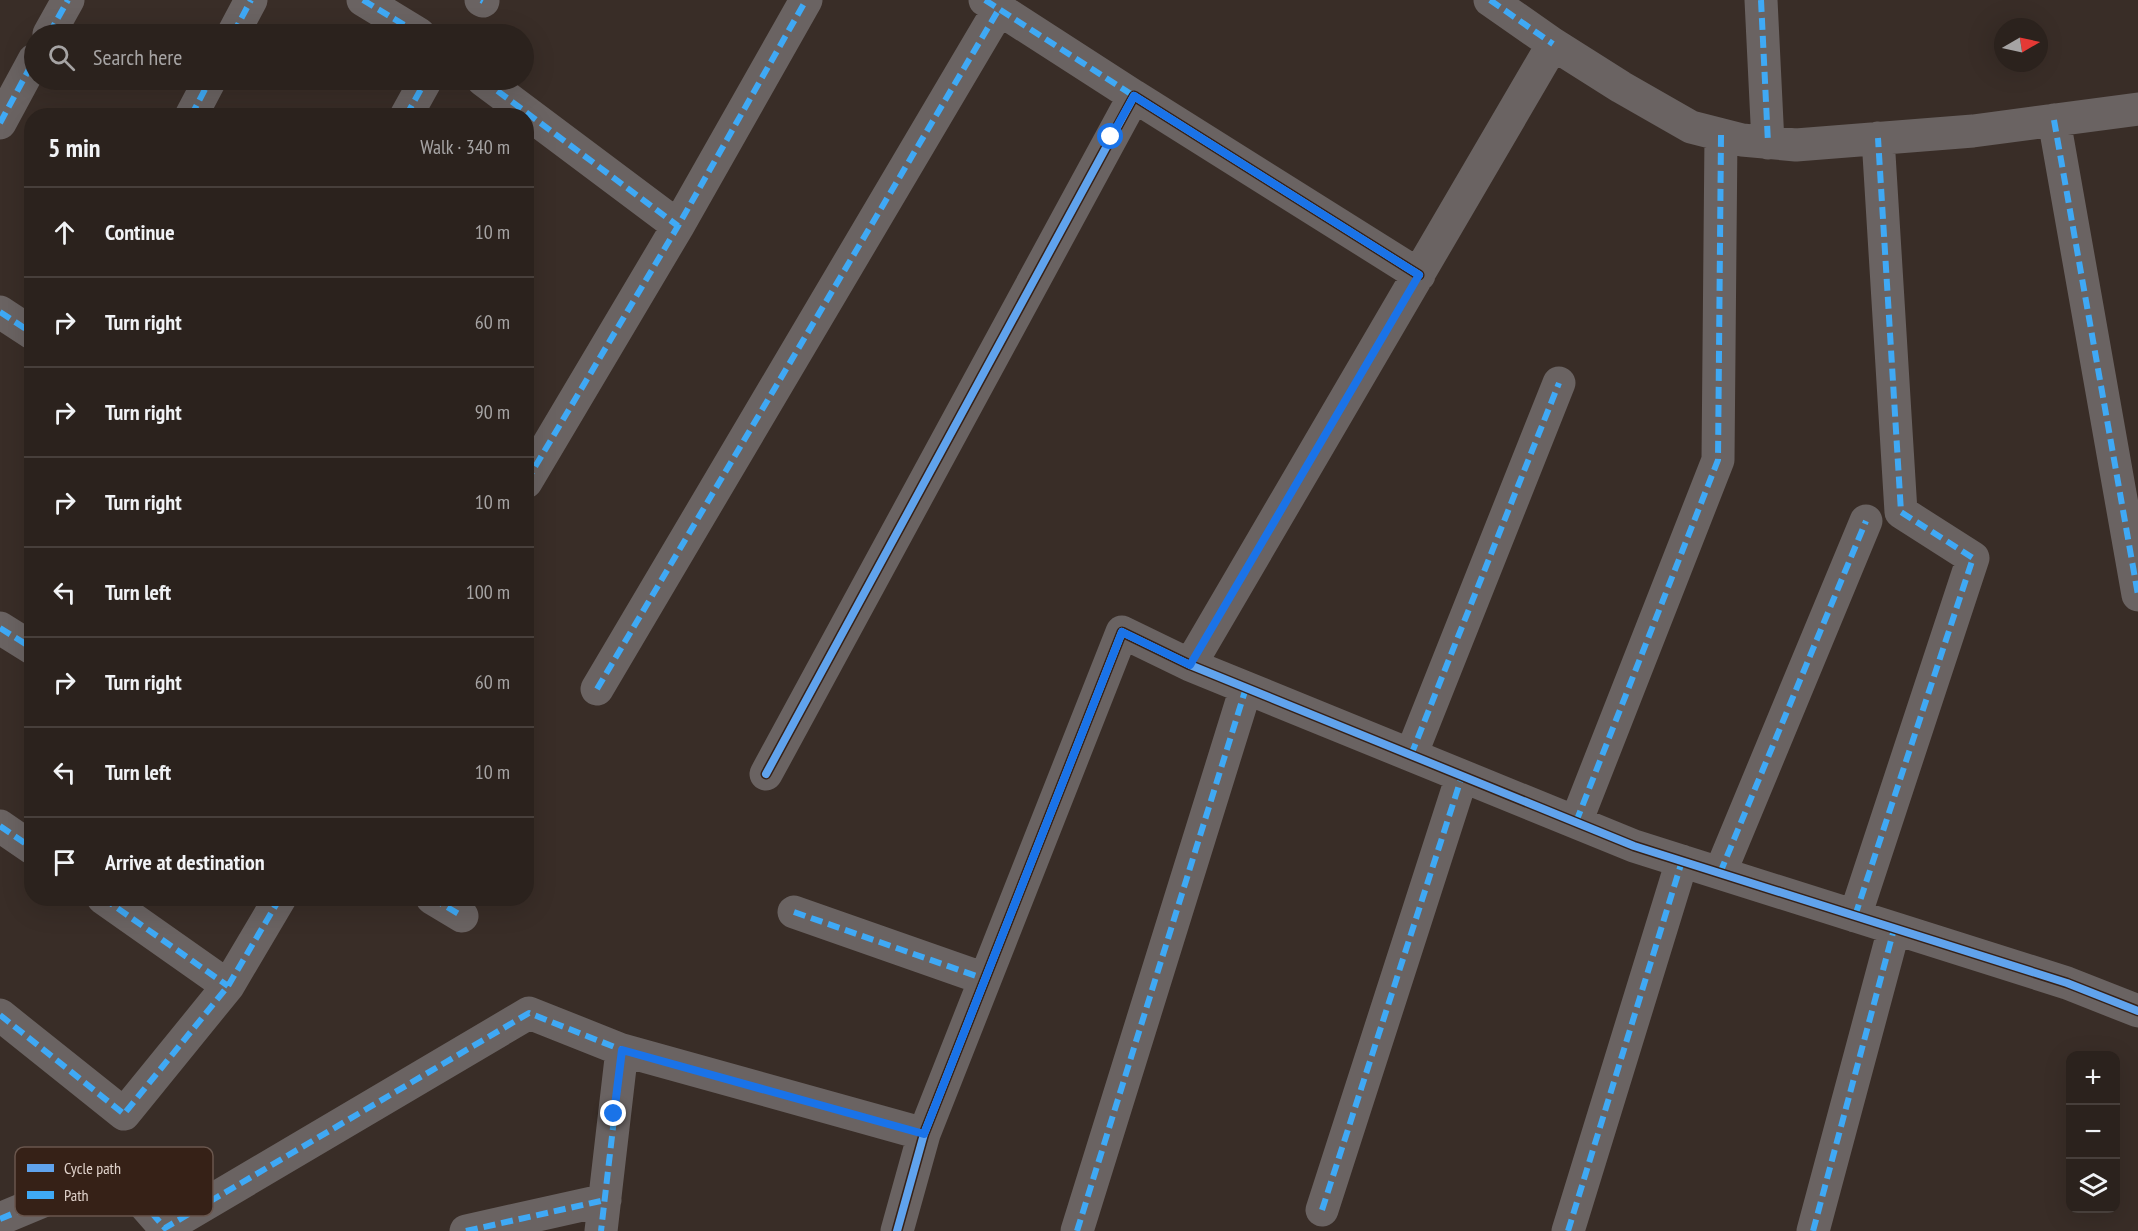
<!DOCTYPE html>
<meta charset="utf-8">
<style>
:root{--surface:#2b221d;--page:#372f2a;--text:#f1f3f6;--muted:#a6a4a4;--line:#473f3b}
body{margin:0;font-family:"PT Sans Narrow",sans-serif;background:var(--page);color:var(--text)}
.controls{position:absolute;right:18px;bottom:18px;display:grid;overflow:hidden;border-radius:12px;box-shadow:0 6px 24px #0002}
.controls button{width:54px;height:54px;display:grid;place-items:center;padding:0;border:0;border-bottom:2px solid var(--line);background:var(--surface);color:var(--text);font:30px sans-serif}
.compass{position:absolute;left:1994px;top:18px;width:54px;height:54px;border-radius:50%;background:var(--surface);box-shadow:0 6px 24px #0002;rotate:81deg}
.stop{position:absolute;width:18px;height:18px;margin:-14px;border:4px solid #1a73e8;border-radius:50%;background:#fff}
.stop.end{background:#1a73e8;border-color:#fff;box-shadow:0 2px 6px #0008}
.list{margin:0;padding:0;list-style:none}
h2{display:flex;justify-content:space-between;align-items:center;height:78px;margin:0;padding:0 24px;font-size:26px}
h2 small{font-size:20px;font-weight:400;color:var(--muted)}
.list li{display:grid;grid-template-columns:39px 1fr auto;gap:18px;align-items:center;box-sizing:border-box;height:90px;padding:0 24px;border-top:2px solid var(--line)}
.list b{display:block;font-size:22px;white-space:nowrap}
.list em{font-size:20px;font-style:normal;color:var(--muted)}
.icon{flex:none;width:33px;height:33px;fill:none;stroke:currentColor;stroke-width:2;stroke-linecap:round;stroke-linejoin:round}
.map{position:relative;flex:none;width:2138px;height:1231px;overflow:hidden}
.search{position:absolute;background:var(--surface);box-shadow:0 6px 24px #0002;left:24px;top:24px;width:510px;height:66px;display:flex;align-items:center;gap:15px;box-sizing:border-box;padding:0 21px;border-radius:33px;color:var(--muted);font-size:22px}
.panel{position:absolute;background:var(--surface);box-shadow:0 6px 24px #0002;left:24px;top:108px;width:510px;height:798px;border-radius:24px}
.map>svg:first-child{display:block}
</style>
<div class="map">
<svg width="2138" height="1231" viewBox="0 0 2138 1231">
<rect width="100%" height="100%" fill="#392d27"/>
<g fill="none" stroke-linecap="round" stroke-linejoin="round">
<path stroke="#6a6362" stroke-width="33" d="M363,0L419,34
M481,0L483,1
M985,0L1134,96
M1490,0L1553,44L1621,87L1691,127L1742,140L1796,145L1973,131L2138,109
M1761,0L1768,143
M49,34L68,0
M233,34L251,0
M483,80L678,226
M191,116L210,80
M406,116L426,80
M2054,120L2138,595
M0,123L34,60
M0,312L32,333
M526,482L678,226L806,0
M0,628L32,648
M1190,665L1553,44
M597,689L999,9
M1411,755L1559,383
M766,774L1134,96L1419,275
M1576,822L1718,460L1721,135
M0,826L32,848
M1720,873L1866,521
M103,898L228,986
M432,898L462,916
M794,912L985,979
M1855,916L1973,558L1901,512L1878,138
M0,1015L124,1114L228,986L280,898
M622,1050L924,1134
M1322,1210L1462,776
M0,1219L115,1171L165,1228L529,1013L622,1050L601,1231
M466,1231L605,1200
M897,1231L924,1134L1122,632L1190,665L1634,846L2067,983L2138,1011
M1077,1231L1246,688
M1568,1231L1682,861
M1813,1231L1894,929"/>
<path stroke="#3fa9f5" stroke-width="6" stroke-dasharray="12 6" stroke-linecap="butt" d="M363,0L419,34
M481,0L483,1
M985,0L1134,96
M1490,0L1553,44
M1761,0L1768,143
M49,34L68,0
M233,34L251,0
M483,80L678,226
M191,116L210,80
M406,116L426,80
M2054,120L2138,595
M0,123L34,60
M0,312L32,333
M526,482L678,226L806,0
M0,628L32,648
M597,689L999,9
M1411,755L1559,383
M1576,822L1718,460L1721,135
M0,826L32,848
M1720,873L1866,521
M103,898L228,986
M432,898L462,916
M794,912L985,979
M1855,916L1973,558L1901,512L1878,138
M0,1015L124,1114L228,986L280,898
M622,1050L924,1134
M1322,1210L1462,776
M0,1219L115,1171L165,1228L529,1013L622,1050L601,1231
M466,1231L605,1200
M1077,1231L1246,688
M1568,1231L1682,861
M1813,1231L1894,929"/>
<defs>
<path id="cycleway" d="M766,774L1134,96L1419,275
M897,1231L924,1134L1122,632L1190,665L1634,846L2067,983L2138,1011"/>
</defs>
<use href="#cycleway" stroke="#362117" stroke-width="11"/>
<use href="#cycleway" stroke="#60a3ed" stroke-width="8"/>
</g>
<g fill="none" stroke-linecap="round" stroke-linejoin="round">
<path stroke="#1a73e8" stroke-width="8" d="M614,1114L622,1050L924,1134L1122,632L1190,665L1419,275L1134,96L1111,137"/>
</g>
<rect x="15" y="1147" width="198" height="69" rx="9" fill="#362117" stroke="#69564d" stroke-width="1.5"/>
<rect x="27" y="1164" width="27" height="8" fill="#60a3ed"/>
<rect x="27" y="1191" width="27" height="8" fill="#3fa9f5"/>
<g font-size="16" fill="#e0d2cb">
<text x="64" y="1174">Cycle path</text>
<text x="64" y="1201">Path</text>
</g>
</svg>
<div class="controls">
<button>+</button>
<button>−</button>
<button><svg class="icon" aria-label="layers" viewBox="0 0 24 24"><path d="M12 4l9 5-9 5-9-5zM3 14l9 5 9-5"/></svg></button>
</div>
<svg class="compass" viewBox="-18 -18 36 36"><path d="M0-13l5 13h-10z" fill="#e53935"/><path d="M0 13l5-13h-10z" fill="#a6a4a4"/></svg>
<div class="stop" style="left:1111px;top:137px"></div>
<div class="stop end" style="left:614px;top:1114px"></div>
<div class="search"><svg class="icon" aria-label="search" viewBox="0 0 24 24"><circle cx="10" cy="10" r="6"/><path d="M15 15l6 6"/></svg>Search here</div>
<section class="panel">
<h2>5 min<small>Walk · 340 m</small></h2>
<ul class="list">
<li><svg class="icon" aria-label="ahead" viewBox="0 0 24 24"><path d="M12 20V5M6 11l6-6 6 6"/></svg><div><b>Continue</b></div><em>10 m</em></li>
<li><svg class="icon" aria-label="right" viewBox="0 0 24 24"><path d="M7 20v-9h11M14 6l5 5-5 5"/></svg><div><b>Turn right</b></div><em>60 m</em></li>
<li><svg class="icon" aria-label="right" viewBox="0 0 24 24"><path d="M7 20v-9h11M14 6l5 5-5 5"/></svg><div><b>Turn right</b></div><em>90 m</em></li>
<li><svg class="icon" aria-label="right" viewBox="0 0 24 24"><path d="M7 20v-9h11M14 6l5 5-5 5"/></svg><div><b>Turn right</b></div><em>10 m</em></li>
<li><svg class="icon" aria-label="left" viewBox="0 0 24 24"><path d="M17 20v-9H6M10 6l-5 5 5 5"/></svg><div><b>Turn left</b></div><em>100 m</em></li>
<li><svg class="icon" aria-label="right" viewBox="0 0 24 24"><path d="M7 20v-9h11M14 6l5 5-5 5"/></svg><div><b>Turn right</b></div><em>60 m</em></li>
<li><svg class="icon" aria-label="left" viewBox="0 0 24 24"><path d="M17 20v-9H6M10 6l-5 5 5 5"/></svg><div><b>Turn left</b></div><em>10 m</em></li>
<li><svg class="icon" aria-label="arrive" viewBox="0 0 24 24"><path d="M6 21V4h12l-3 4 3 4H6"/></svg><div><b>Arrive at destination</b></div></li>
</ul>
</section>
</div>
